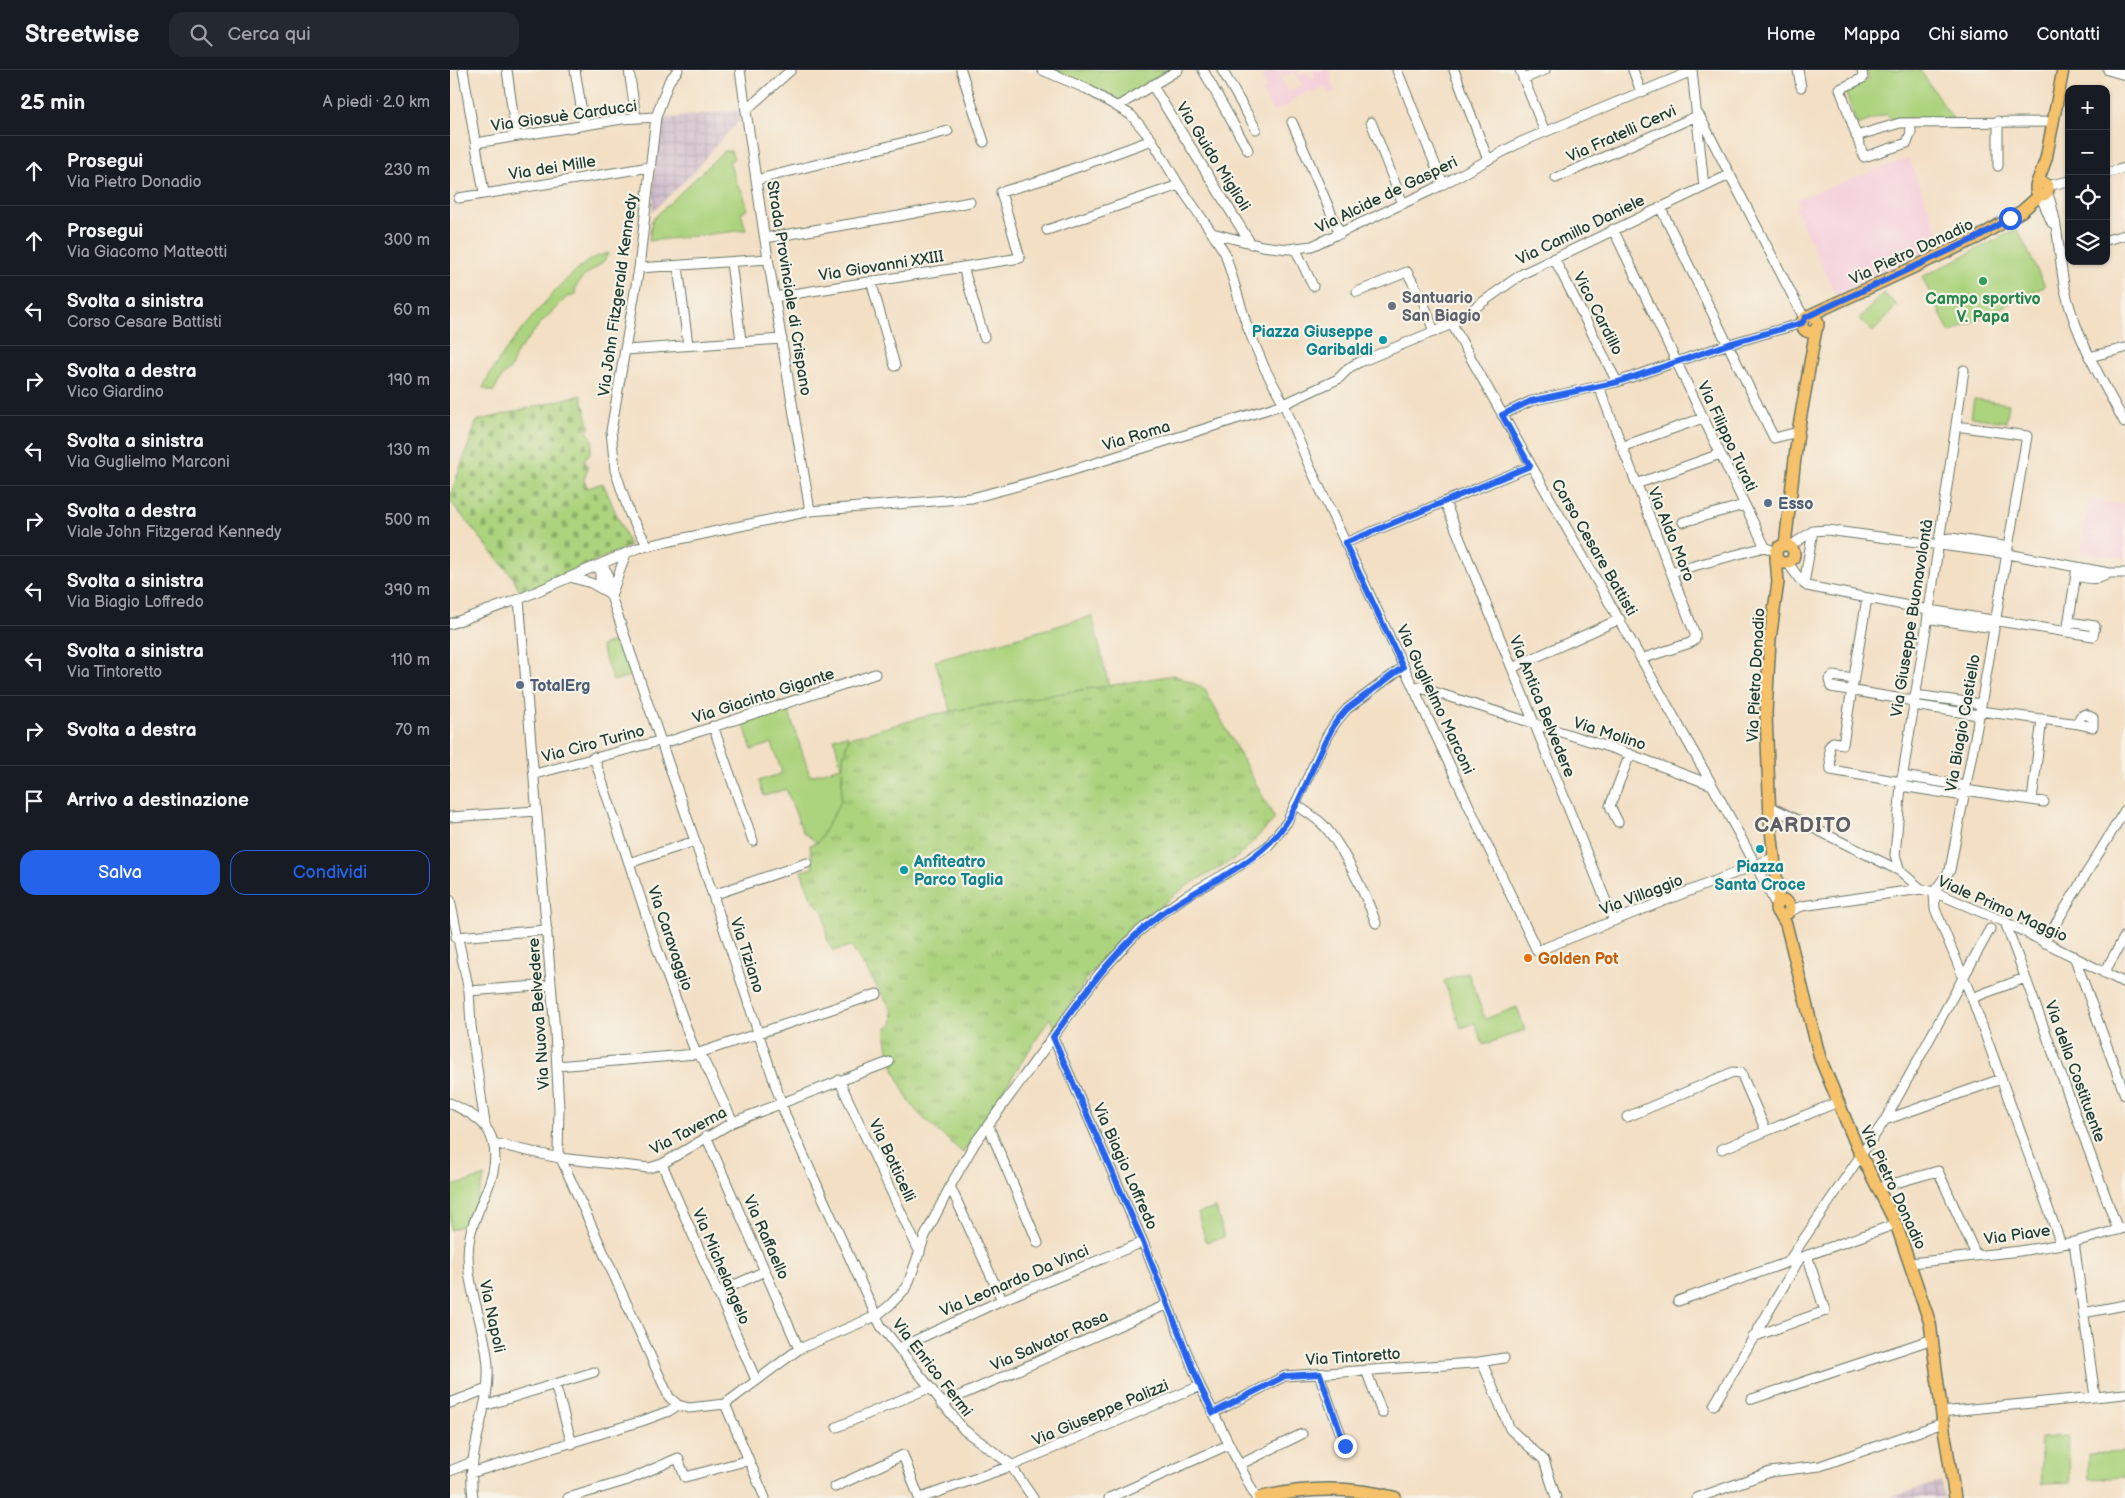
<!DOCTYPE html>
<html lang="it">
<meta charset="utf-8">
<style>
:root{--surface:#171b24;--page:#242831;--text:#f1f3f6;--muted:#9ea1a6;--line:#363941;--accent:#2563eb}
body{margin:0;font-family:"Balsamiq Sans",sans-serif;background:var(--page);color:var(--text)}
.controls{position:absolute;right:15px;top:15px;display:grid;overflow:hidden;border-radius:10px;box-shadow:0 1px 4px #0004}
.controls button{width:45px;height:45px;display:grid;place-items:center;padding:0;border:0;border-bottom:1px solid var(--line);background:var(--surface);color:var(--text);font:25px sans-serif}
.stop{position:absolute;width:15px;height:15px;margin:-11px;border:4px solid #2563eb;border-radius:50%;background:#fff}
.stop.end{background:#2563eb;border-color:#fff;box-shadow:0 1px 5px #0008}
.list{margin:0;padding:0;list-style:none}
h2{display:flex;justify-content:space-between;align-items:center;height:65px;margin:0;padding:0 20px;font-size:21px}
h2 small{font-size:16px;font-weight:400;color:var(--muted)}
.list li{display:grid;grid-template-columns:32px 1fr auto;gap:15px;align-items:center;box-sizing:border-box;height:70px;padding:0 20px;border-top:1px solid var(--line)}
.list b{display:block;font-size:19px;white-space:nowrap}
.list p{margin:0;font-size:16px;white-space:nowrap;color:var(--muted)}
.list em{font-size:16px;font-style:normal;color:var(--muted)}
.actions{display:flex;gap:10px;padding:15px 20px}
.actions a{flex:1;padding:11px 0;border:1px solid var(--accent);border-radius:15px;text-align:center;font-size:18px;color:var(--accent)}
.actions .main{background:var(--accent);color:#fff}
.icon{flex:none;width:28px;height:28px;fill:none;stroke:currentColor;stroke-width:2;stroke-linecap:round;stroke-linejoin:round}
.map{position:relative;flex:none;width:1675px;height:1428px;overflow:hidden}
header{display:flex;align-items:center;gap:30px;box-sizing:border-box;height:70px;padding:0 25px;background:var(--surface);border-bottom:1px solid var(--line)}
header strong{font-size:24px}
nav{display:flex;gap:28px;margin-inline-start:auto;font-size:18px}
.search{width:350px;height:45px;background:var(--page);display:flex;align-items:center;gap:12px;box-sizing:border-box;padding:0 18px;border-radius:15px;color:var(--muted);font-size:19px}
main{display:flex}
aside{flex:1;background:var(--surface)}
.map>svg:first-child{display:block}
</style>
<header>
<strong>Streetwise</strong>
<div class="search"><svg class="icon" aria-label="search" viewBox="0 0 24 24"><circle cx="10" cy="10" r="6"/><path d="M15 15l6 6"/></svg>Cerca qui</div>
<nav><a>Home</a><a>Mappa</a><a>Chi siamo</a><a>Contatti</a></nav>
</header>
<main>
<aside>
<h2>25 min<small>A piedi · 2.0 km</small></h2>
<ul class="list">
<li><svg class="icon" aria-label="ahead" viewBox="0 0 24 24"><path d="M12 20V5M6 11l6-6 6 6"/></svg><div><b>Prosegui</b><p>Via Pietro Donadio</p></div><em>230 m</em></li>
<li><svg class="icon" aria-label="ahead" viewBox="0 0 24 24"><path d="M12 20V5M6 11l6-6 6 6"/></svg><div><b>Prosegui</b><p>Via Giacomo Matteotti</p></div><em>300 m</em></li>
<li><svg class="icon" aria-label="left" viewBox="0 0 24 24"><path d="M17 20v-9H6M10 6l-5 5 5 5"/></svg><div><b>Svolta a sinistra</b><p>Corso Cesare Battisti</p></div><em>60 m</em></li>
<li><svg class="icon" aria-label="right" viewBox="0 0 24 24"><path d="M7 20v-9h11M14 6l5 5-5 5"/></svg><div><b>Svolta a destra</b><p>Vico Giardino</p></div><em>190 m</em></li>
<li><svg class="icon" aria-label="left" viewBox="0 0 24 24"><path d="M17 20v-9H6M10 6l-5 5 5 5"/></svg><div><b>Svolta a sinistra</b><p>Via Guglielmo Marconi</p></div><em>130 m</em></li>
<li><svg class="icon" aria-label="right" viewBox="0 0 24 24"><path d="M7 20v-9h11M14 6l5 5-5 5"/></svg><div><b>Svolta a destra</b><p>Viale John Fitzgerad Kennedy</p></div><em>500 m</em></li>
<li><svg class="icon" aria-label="left" viewBox="0 0 24 24"><path d="M17 20v-9H6M10 6l-5 5 5 5"/></svg><div><b>Svolta a sinistra</b><p>Via Biagio Loffredo</p></div><em>390 m</em></li>
<li><svg class="icon" aria-label="left" viewBox="0 0 24 24"><path d="M17 20v-9H6M10 6l-5 5 5 5"/></svg><div><b>Svolta a sinistra</b><p>Via Tintoretto</p></div><em>110 m</em></li>
<li><svg class="icon" aria-label="right" viewBox="0 0 24 24"><path d="M7 20v-9h11M14 6l5 5-5 5"/></svg><div><b>Svolta a destra</b></div><em>70 m</em></li>
<li><svg class="icon" aria-label="arrive" viewBox="0 0 24 24"><path d="M6 21V4h12l-3 4 3 4H6"/></svg><div><b>Arrivo a destinazione</b></div></li>
</ul>
<div class="actions"><a class="main">Salva</a><a>Condividi</a></div>
</aside>
<div class="map">
<svg width="1675" height="1428" viewBox="0 0 1675 1428">
<defs>
<pattern id="industrial-grid" width="8" height="8" patternUnits="userSpaceOnUse" patternTransform="scale(1.25)"><rect width="8" height="8" fill="#d1bdcc"/><path d="M0 4h8M4 0v8" fill="none" stroke="#b3a3b0"/></pattern>
<pattern id="cemetery-stones" width="16" height="16" patternUnits="userSpaceOnUse" patternTransform="scale(1.25)"><rect width="16" height="16" fill="#acd37d"/><path d="M2 7V4a2 2 0 0 1 4 0v3zM10 15v-3a2 2 0 0 1 4 0v3z" fill="#8bac67"/></pattern>
<pattern id="park-tufts" width="24" height="20" patternUnits="userSpaceOnUse" patternTransform="scale(1.25)"><rect width="24" height="20" fill="#acd37d"/><path d="M3 7l-1-3M5 7V3M7 7l1-3M15 17l-1-3M17 17v-4M19 17l1-3" fill="none" stroke="#8bac67"/></pattern>
</defs>
<rect width="100%" height="100%" fill="#f7f3e8"/>
<filter id="ink" filterUnits="userSpaceOnUse"><feTurbulence type="fractalNoise" baseFrequency=".02" numOctaves="2"/><feDisplacementMap in="SourceGraphic" scale="10" xChannelSelector="R" yChannelSelector="G"/><feConvolveMatrix kernelMatrix="1 2 1 2 8 2 1 2 1" color-interpolation-filters="sRGB"/></filter>
<filter id="wash" filterUnits="userSpaceOnUse"><feTurbulence type="fractalNoise" baseFrequency=".0096" numOctaves="4" result="noise"/><feDisplacementMap in="SourceGraphic" scale="20" xChannelSelector="R" yChannelSelector="G"/><feGaussianBlur stdDeviation="1.12" result="paint"/><feColorMatrix in="noise" values="0 0 0 0 0 0 0 0 0 0 0 0 0 0 0 0 0 1.4 0 .05"/><feComposite in="paint" operator="in"/></filter>
<g filter="url(#wash)">
<rect width="100%" height="100%" fill="#f3dfc4"/>
<path fill="#f5cfdb" fill-rule="evenodd" d="M822,0H847L850,5L856,2L861,8L865,6L863,0H880L882,13L886,21L879,24L875,16L864,23L859,21L840,31L841,34L823,42L812,22L817,18L811,7ZM844,1L852,15L838,22L831,8Z
M1459,88L1493,175L1386,226L1345,138L1349,136L1347,129Z
M1638,430L1675,435V488L1631,483Z"/>
<path fill="url(#industrial-grid)" d="M291,40L293,48L271,69L244,102L202,142L206,79L212,49Z
M1491,1411L1494,1428H1440Z"/>
<path fill="#acd37d" stroke="#668858" d="M606,0H722L669,30Z
M1417,0H1470L1503,49H1440L1437,44L1407,55L1395,20L1418,10Z
M274,81H281L284,89L279,91L289,120H292L298,139L291,143L296,160L199,171L202,150Z
M1567,159L1595,216L1500,263L1472,207Z
M158,183C153,201 124,203 125,225L117,227L90,254L66,284L61,298L53,305L43,322L33,318C43,290 114,205 140,190C145,187 151,185 158,183Z
M1433,223L1447,235L1423,262L1409,249Z
M1524,329L1559,334L1556,352L1521,347Z
M642,546L659,616L501,641L485,591Z
M171,569L183,605L163,611L151,576Z
M338,639L360,706L391,697L384,668L397,665L399,668L393,688L391,731L368,773L353,762L336,719L314,726L309,711L332,703L322,673L302,680L293,652Z
M1018,902L1035,949L1067,937L1075,960L1033,975L1025,953L1011,958L994,911Z
M35,1106L18,1153L0,1160V1117Z
M766,1138L774,1167L756,1172L748,1143Z
M1618,1366L1620,1413L1592,1414L1590,1368Z
M1675,1382V1407L1639,1409L1638,1384Z"/>
<path fill="url(#cemetery-stones)" stroke="#668858" d="M131,325L140,358L137,361L143,370L140,383L134,390L138,397L134,410L138,418L153,413L180,476L71,523L64,509L0,431V426L27,351Z"/>
<path fill="url(#park-tufts)" stroke="#668858" d="M724,605L754,618L825,749L788,787L735,817L675,863L637,908L605,957L600,948L513,1083C498,1069 472,1050 461,1034C452,1021 432,973 436,958L443,954L442,940L401,876L383,881L377,871L374,842L362,830L351,801L363,798L360,775L368,772L391,731L393,688L399,668L484,644Z"/>
</g>
<g filter="url(#ink)">
<g fill="none" stroke-linecap="round" stroke-linejoin="round">
<defs>
<path id="minor" d="M13,0L34,123
M57,0L66,66
M125,0L134,55
M179,0L186,48
M290,0L314,164L360,441
M511,0L534,72
M592,0L637,19L681,45L702,70L729,115L762,163L812,176L838,179L862,176L984,119L1071,72L1242,1
M753,0L798,80
M772,0L806,59
M947,0L993,114
M1004,0L1038,90
M1070,0L1095,62
M1183,0L1191,22
M1242,0L1254,117
M1348,0L1351,17
M1412,0L1413,8L1390,19L1414,87L1457,73L1461,62L1460,53
M1658,0L1675,5
M1073,9L1095,0
M702,15L801,174
M668,36L728,0
M296,40L341,0
M1249,45L1354,248
M1548,51V96
M842,52L890,164
M921,52L953,134
M1406,66L1450,53L1602,52
M26,73L172,49L206,47
M1656,103L1675,98
M1106,108L1249,45
M306,110L498,61
M1597,116L1619,111
M1597,122C1610,155 1608,190 1616,224C1628,271 1652,311 1675,353
M1590,125L1602,153
M9,128L200,97
M1210,137L1324,368L1348,362
M1163,159L1315,477
M597,160L729,115
M762,163L775,183L797,256L815,299L834,334L858,393L1087,881L1323,788
M315,168L449,146L520,132
M1656,170L1675,165
M845,178L863,216
M1104,188L1167,312
M281,192L291,271
M228,196L238,275
M513,197L534,267
M189,198L318,189
M421,211L445,296
M907,222L957,202L973,231L984,262
M324,227L570,188L551,122L589,111L702,70
M1002,254C1069,376 1139,496 1207,617C1248,690 1290,762 1327,837
M176,280L332,269
M1639,287L1675,278
M1149,317L1245,564V569L1240,573L1191,589
M1052,345L1081,331L1167,312L1279,274L1352,253
M1506,356L1577,366L1530,641L1500,800L1484,822L1485,839L1522,928L1611,1174
M1171,377L1253,348
M1186,414L1270,384
M995,432L1164,851
M1233,452L1294,435
M895,473L1081,396
M1488,474L1494,469L1501,468L1553,476L1558,484
M198,476L180,445L165,400L161,361L189,198L206,47L219,11L228,0
M1340,476L1363,461L1377,460L1558,484L1659,503H1675
M1315,477L1326,482
M1338,493L1351,511L1357,516L1479,540L1643,566L1645,556L1619,552
M150,494V510L161,526L245,771L335,1044L426,1246L431,1256L514,1360L559,1393L583,1428
M150,494L157,502L160,518
M1221,502L1315,477
M1626,506C1639,509 1648,511 1659,503
M120,507L141,513L157,522
M1354,514L1363,461
M161,526L176,483
M1417,528L1393,674L1383,672L1379,677L1381,700L1451,712
M69,529L105,961L109,1039L108,1082L219,1327L228,1335L239,1338L275,1334L349,1279L426,1246L440,1235L457,1217L475,1166L503,1111L525,1073L649,904L686,864L709,845L736,826L789,796L818,776L837,752L877,666L886,652L897,639L953,597
M1479,540L1482,549L1537,557L1542,556L1546,551
M0,554L69,529L188,478L360,441L522,428L604,406L834,334L888,309L900,297L910,292L1002,254L1072,204L1279,105
M1618,556L1627,497
M1062,598L1170,549
M1404,609L1383,606L1379,610L1381,617L1464,631
M962,615L1168,680L1262,715
M1465,625L1531,634
M1463,635L1529,645
M1530,641L1629,654
M1635,644L1643,648V657L1629,654L1630,647Z
M263,656L303,771
M144,687L207,878L246,984L253,989L283,1052
M85,704L209,671L217,672L425,604
M1452,706L1516,716
M1451,716L1514,726
M1515,720L1594,732
M1582,730L1592,649
M845,734C854,740 863,746 870,752C890,769 917,828 926,853
M1319,736L1450,801L1471,819
M0,747L86,741
M1168,752L1160,736L1180,684
M179,793L245,771
M1450,801L1445,785L1451,716L1479,540L1514,300
M263,825L357,793
M0,830L19,921L21,956L35,1054
M1340,841L1352,836L1471,819L1484,822L1555,852L1675,913
M1555,852L1668,1160
M6,867L97,860
M1594,873L1675,740
M1624,886L1675,1025
M1654,903L1675,866
M19,921L101,915
M1522,928L1575,908
M603,967L693,1172L750,1316L806,1428
M107,996L246,984L427,924
M389,1010L470,1183
M0,1033C19,1043 37,1050 43,1072C52,1105 26,1135 20,1166C11,1210 36,1253 38,1297C40,1342 16,1379 23,1428
M1177,1047L1283,1002L1291,1003L1316,1061
M1435,1050L1551,1009
M538,1055L588,1173
M256,1066L349,1279
M43,1073L109,1088L199,1098L212,1094L283,1052L439,992
M1272,1079L1388,1032
M212,1094L306,1310
M500,1116L552,1230
M1428,1118L1488,1101L1526,1185
M1624,1172L1645,1327
M1338,1192L1435,1050L1540,859
M1461,1193L1570,1181L1624,1172L1675,1158
M267,1223L315,1201
M1228,1231L1446,1154
M1633,1243L1675,1235
M1303,1267L1375,1241L1357,1185
M449,1278L552,1230L693,1172
M1032,1292L1060,1359L1094,1390L1106,1428
M916,1300L932,1343
M869,1304L895,1376
M105,1314L122,1374
M1302,1329L1483,1269
M0,1333L37,1319
M275,1334L315,1428
M491,1334L718,1234
M1264,1335L1350,1188
M34,1336L144,1302
M1491,1342L1675,1324
M763,1343L835,1306L1023,1293L1054,1288
M387,1357L479,1318
M789,1395L852,1364
M0,1401L22,1392
M21,1403L192,1351L219,1341L228,1335
M385,1417L453,1385L469,1428
M118,1428L178,1410L228,1388L235,1407L299,1390
M471,1428L561,1396L750,1316
M659,1428L778,1375
M1247,1428L1320,1402L1370,1396L1493,1353"/>
<path id="major" d="M1586 119a6 6 0 1 1 12 0a6 6 0 1 1-12 0Z
M1586,116L1596,89L1613,0
M1360,245L1527,168L1572,141L1590,125
M1352 254a8 8 0 1 1 16 0a8 8 0 1 1-16 0Z
M1326 484a9 9 0 1 1 18 0a9 9 0 1 1-18 0Z
M1335,475L1348,362L1366,259
M1326,488L1328,512L1320,569L1316,643L1320,750L1329,833
M1326 838a7 7 0 1 1 14 0a7 7 0 1 1-14 0Z
M1330,844L1336,854L1370,988L1407,1077L1446,1154L1480,1253L1493,1353L1505,1428"/>
<path id="highway" d="M810,1428C856,1417 900,1416 945,1428"/>
</defs>
<use href="#minor" stroke="#697666" stroke-width="11"/>
<use href="#major" stroke="#697666" stroke-width="14"/>
<use href="#highway" stroke="#697666" stroke-width="15"/>
<use href="#minor" stroke="#fff" stroke-width="9"/>
<use href="#major" stroke="#f5c16b" stroke-width="11"/>
<use href="#highway" stroke="#f5c16b" stroke-width="12"/>
</g>
</g>
<g fill="none" stroke-linecap="round" stroke-linejoin="round" filter="url(#ink)">
<path stroke="#2563eb" stroke-width="6" d="M895,1376L870,1304L835,1306L763,1343L750,1316L693,1172L603,967C635,923 666,877 710,845C747,817 795,801 826,766C852,737 864,686 886,652L897,639L953,597L895,473L1080,396L1052,345L1081,331L1168,312L1279,274L1352,253L1356,247L1526,168L1560,148"/>
</g>
<circle fill="#2e9e5b" stroke="#f7f3e8" stroke-width="2" cx="1533" cy="211" r="5"/>
<circle fill="#6b7280" stroke="#f7f3e8" stroke-width="2" cx="942" cy="236" r="5"/>
<g fill="#0f9aa8" stroke="#f7f3e8" stroke-width="2">
<circle cx="933" cy="270" r="5"/>
<circle cx="1310" cy="779" r="5"/>
<circle cx="454" cy="800" r="5"/>
</g>
<g fill="#5c6f8a" stroke="#f7f3e8" stroke-width="2">
<circle cx="1318" cy="433" r="5"/>
<circle cx="70" cy="615" r="5"/>
</g>
<circle fill="#e8710a" stroke="#f7f3e8" stroke-width="2" cx="1078" cy="888" r="5"/>
<g text-anchor="middle" stroke-width="4.5" stroke-linejoin="round" paint-order="stroke">
<g font-size="16" fill="#1f3d34" stroke="#f7f3e8">
<text transform="translate(114 45) rotate(-8)" y="6">Via Giosuè Carducci</text>
<text transform="translate(1171 63) rotate(-24)" y="6">Via Fratelli Cervi</text>
<text transform="translate(764 86) rotate(58)" y="6">Via Guido Miglioli</text>
<text transform="translate(102 97) rotate(-9)" y="6">Via dei Mille</text>
<text transform="translate(936 124) rotate(-26)" y="6">Via Alcide de Gasperi</text>
<text transform="translate(1130 159) rotate(-26)" y="6">Via Camillo Daniele</text>
<text transform="translate(1461 181) rotate(-25)" y="6">Via Pietro Donadio</text>
<text transform="translate(431 195) rotate(-9)" y="6">Via Giovanni XXIII</text>
<text transform="translate(340 218) rotate(81)" y="6">Strada Provinciale di Crispano</text>
<text transform="translate(167 225) rotate(-82)" y="6">Via John Fitzgerald Kennedy</text>
<text transform="translate(1149 243) rotate(63)" y="6">Vico Cardillo</text>
<text transform="translate(686 365) rotate(-17)" y="6">Via Roma</text>
<text transform="translate(1278 366) rotate(65)" y="6">Via Filippo Turati</text>
<text transform="translate(1222 464) rotate(68)" y="6">Via Aldo Moro</text>
<text transform="translate(1145 477) rotate(60)" y="6">Corso Cesare Battisti</text>
<text transform="translate(1461 548) rotate(-81)" y="6">Via Giuseppe Buonavolontà</text>
<text transform="translate(1305 605) rotate(-87)" y="6">Via Pietro Donadio</text>
<text transform="translate(313 625) rotate(-18)" y="6">Via Giacinto Gigante</text>
<text transform="translate(986 629) rotate(65)" y="6">Via Guglielmo Marconi</text>
<text transform="translate(1093 636) rotate(68)" y="6">Via Antica Belvedere</text>
<text transform="translate(1512 653) rotate(-80)" y="6">Via Biagio Castiello</text>
<text transform="translate(1160 663) rotate(18)" y="6">Via Molino</text>
<text transform="translate(143 673) rotate(-15)" y="6">Via Ciro Turino</text>
<text transform="translate(1191 824) rotate(-21)" y="6">Via Villaggio</text>
<text transform="translate(1553 838) rotate(24)" y="6">Viale Primo Maggio</text>
<text transform="translate(221 868) rotate(71)" y="6">Via Caravaggio</text>
<text transform="translate(298 885) rotate(72)" y="6">Via Tiziano</text>
<text transform="translate(88 944) rotate(-94)" y="6">Via Nuova Belvedere</text>
<text transform="translate(1626 1001) rotate(70)" y="6">Via della Costituente</text>
<text transform="translate(238 1060) rotate(-28)" y="6">Via Taverna</text>
<text transform="translate(443 1090) rotate(65)" y="6">Via Botticelli</text>
<text transform="translate(676 1096) rotate(66)" y="6">Via Biagio Loffredo</text>
<text transform="translate(1444 1117) rotate(65)" y="6">Via Pietro Donadio</text>
<text transform="translate(1567 1164) rotate(-8)" y="6">Via Piave</text>
<text transform="translate(317 1167) rotate(66)" y="6">Via Raffaello</text>
<text transform="translate(272 1196) rotate(67)" y="6">Via Michelangelo</text>
<text transform="translate(564 1210) rotate(-23)" y="6">Via Leonardo Da Vinci</text>
<text transform="translate(43 1246) rotate(78)" y="6">Via Napoli</text>
<text transform="translate(599 1270) rotate(-24)" y="6">Via Salvator Rosa</text>
<text transform="translate(903 1286) rotate(-4)" y="6">Via Tintoretto</text>
<text transform="translate(483 1297) rotate(52)" y="6">Via Enrico Fermi</text>
<text transform="translate(650 1342) rotate(-23)" y="6">Via Giuseppe Palizzi</text>
</g>
<g font-size="16" font-weight="bold" fill="#5b616d" stroke="#f7f3e8" text-anchor="start">
<text x="952" y="233">Santuario<tspan x="952" dy="18">San Biagio</tspan></text>
</g>
<g font-size="16" font-weight="bold" fill="#27864d" stroke="#f7f3e8">
<text x="1533" y="234">Campo sportivo<tspan x="1533" dy="18">V. Papa</tspan></text>
</g>
<g font-size="16" font-weight="bold" fill="#0d838f" stroke="#f7f3e8" text-anchor="end">
<text x="923" y="267">Piazza Giuseppe<tspan x="923" dy="18">Garibaldi</tspan></text>
<text x="464" y="797" text-anchor="start">Anfiteatro<tspan x="464" dy="18">Parco Taglia</tspan></text>
<text x="1310" y="802" text-anchor="middle">Piazza<tspan x="1310" dy="18">Santa Croce</tspan></text>
</g>
<g font-size="16" font-weight="bold" fill="#4e5e75" stroke="#f7f3e8" text-anchor="start">
<text x="1328" y="439">Esso</text>
<text x="80" y="621">TotalErg</text>
</g>
<g font-size="16" font-weight="bold" fill="#c56008" stroke="#f7f3e8" text-anchor="start">
<text x="1088" y="894">Golden Pot</text>
</g>
<g font-size="21" font-weight="bold" letter-spacing="1" fill="#5e5f67" stroke="#f7f3e8">
<text x="1353" y="762">CARDITO</text>
</g>
</g>
</svg>
<div class="controls">
<button>+</button>
<button>−</button>
<button><svg class="icon" aria-label="locate" viewBox="0 0 24 24"><circle cx="12" cy="12" r="6"/><path d="M12 2v4M12 18v4M2 12h4M18 12h4"/></svg></button>
<button><svg class="icon" aria-label="layers" viewBox="0 0 24 24"><path d="M12 4l9 5-9 5-9-5zM3 14l9 5 9-5"/></svg></button>
</div>
<div class="stop" style="left:1560px;top:148px"></div>
<div class="stop end" style="left:895px;top:1376px"></div>
</div>
</main>
